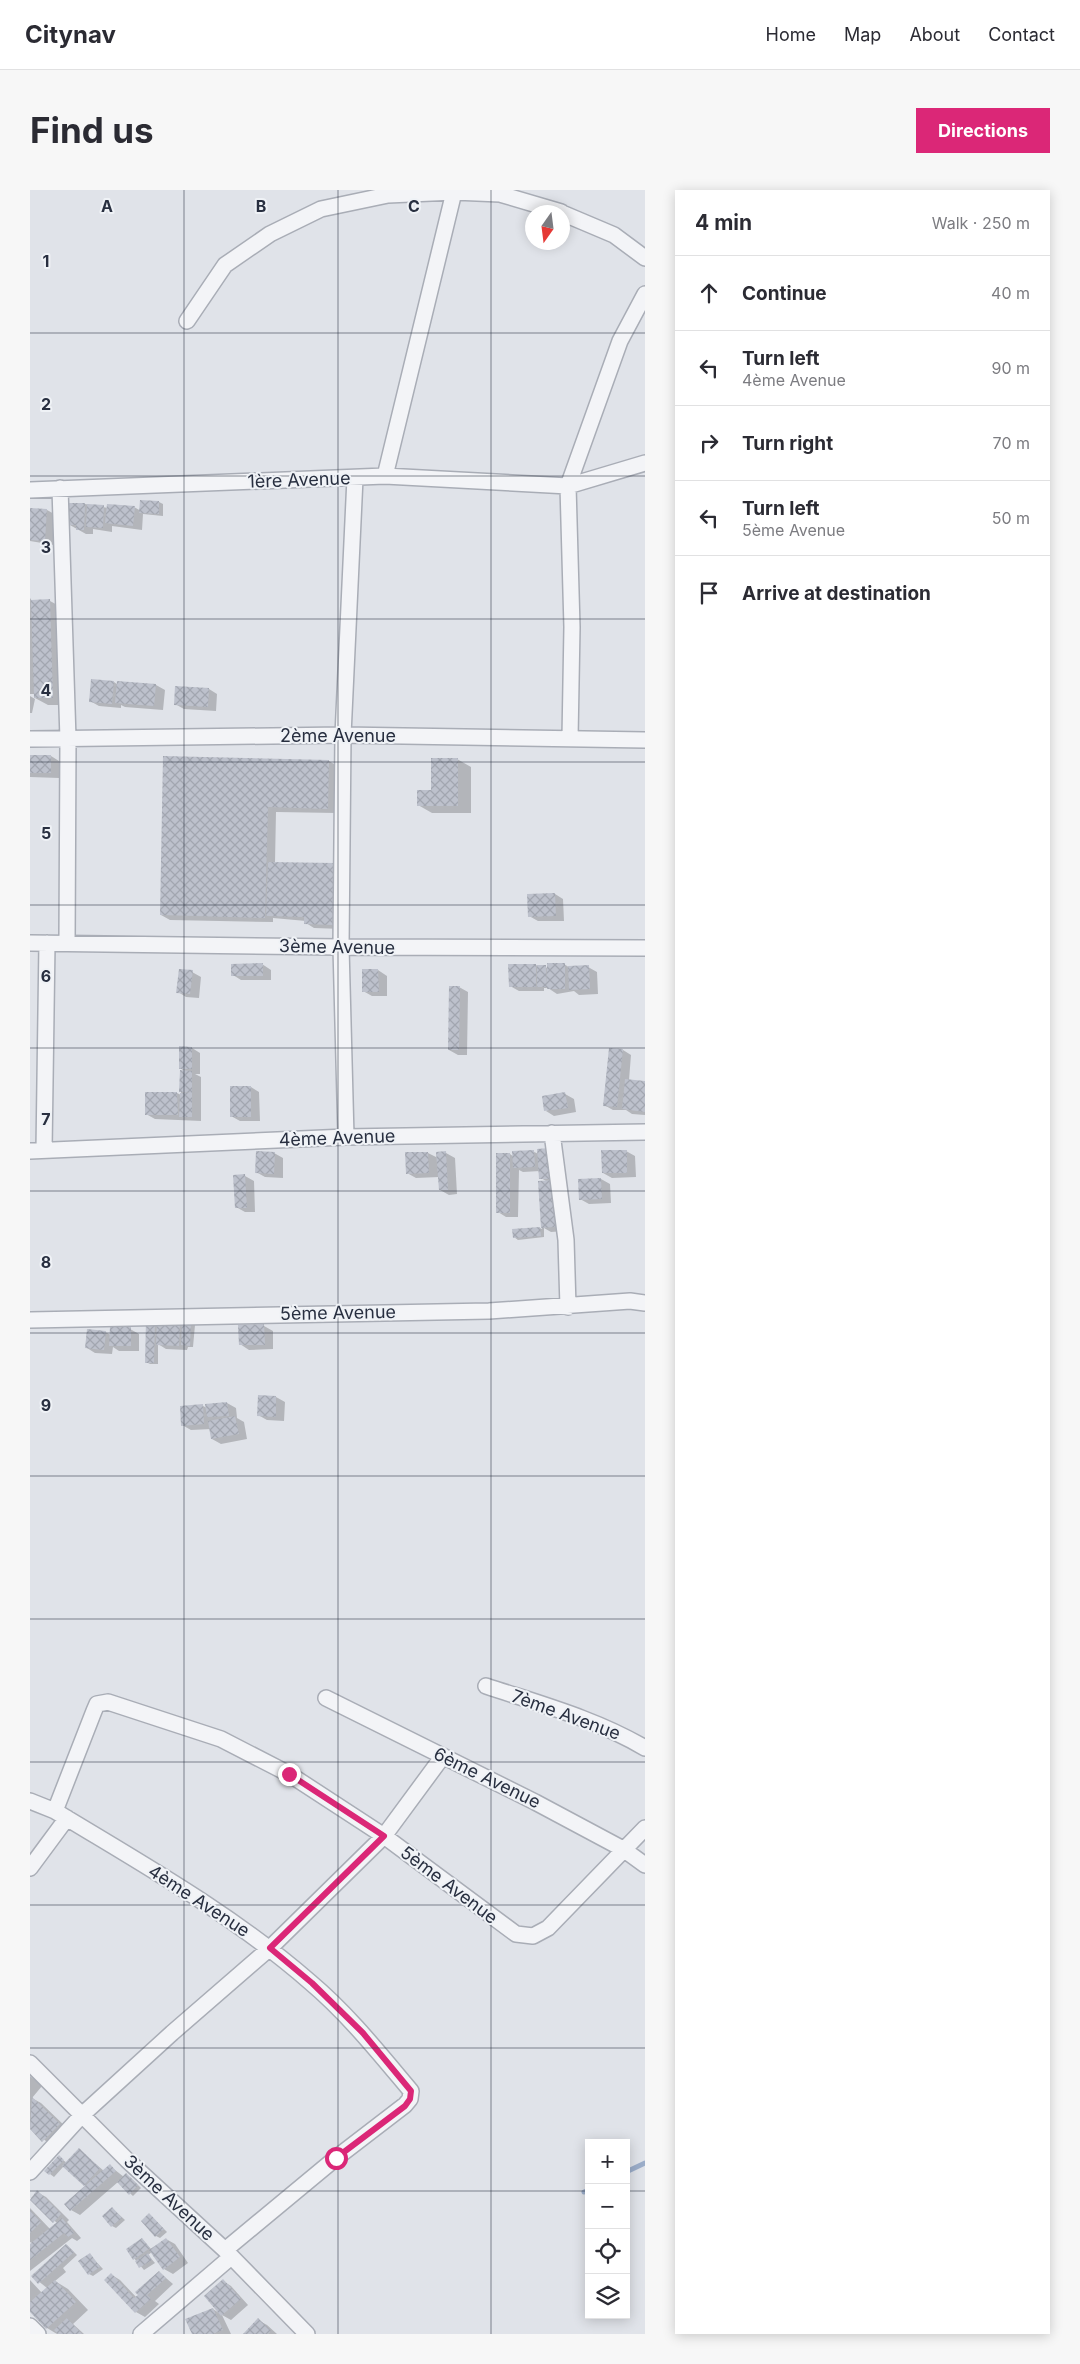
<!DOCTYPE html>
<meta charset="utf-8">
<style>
:root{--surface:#fff;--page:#f7f7f7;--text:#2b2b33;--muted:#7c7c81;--line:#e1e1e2;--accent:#db2777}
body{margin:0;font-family:Inter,sans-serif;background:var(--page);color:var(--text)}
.controls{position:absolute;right:15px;bottom:15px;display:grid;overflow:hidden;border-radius:0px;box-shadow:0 2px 12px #0003}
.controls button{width:45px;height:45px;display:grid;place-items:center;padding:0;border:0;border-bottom:1px solid var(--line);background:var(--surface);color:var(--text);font:25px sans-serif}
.compass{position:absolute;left:495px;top:15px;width:45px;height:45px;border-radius:50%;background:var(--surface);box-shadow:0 2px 12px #0003;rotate:194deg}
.stop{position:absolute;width:15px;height:15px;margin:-11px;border:4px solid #db2777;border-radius:50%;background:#fff}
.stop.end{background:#db2777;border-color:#fff;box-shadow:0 1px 5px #0008}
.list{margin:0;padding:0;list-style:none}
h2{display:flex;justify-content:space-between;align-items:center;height:65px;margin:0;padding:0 20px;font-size:21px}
h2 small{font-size:16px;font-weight:400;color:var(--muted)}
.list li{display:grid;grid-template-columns:32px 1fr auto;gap:15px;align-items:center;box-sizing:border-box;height:75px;padding:0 20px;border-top:1px solid var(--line)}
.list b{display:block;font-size:19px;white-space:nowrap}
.list p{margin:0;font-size:16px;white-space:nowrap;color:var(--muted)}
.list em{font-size:16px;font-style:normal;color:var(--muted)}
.icon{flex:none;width:28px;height:28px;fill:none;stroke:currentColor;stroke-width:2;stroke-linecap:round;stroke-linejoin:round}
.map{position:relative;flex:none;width:615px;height:2144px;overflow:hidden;border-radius:0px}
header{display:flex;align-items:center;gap:30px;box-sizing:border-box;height:70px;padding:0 25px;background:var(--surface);border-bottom:1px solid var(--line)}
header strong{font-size:24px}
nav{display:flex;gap:28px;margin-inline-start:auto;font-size:18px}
.intro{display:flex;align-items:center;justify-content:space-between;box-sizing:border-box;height:120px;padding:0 30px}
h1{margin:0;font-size:35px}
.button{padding:12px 22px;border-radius:0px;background:var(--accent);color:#fff;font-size:18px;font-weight:700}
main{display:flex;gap:30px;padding:0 30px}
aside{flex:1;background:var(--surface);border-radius:0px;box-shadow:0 2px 12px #0003}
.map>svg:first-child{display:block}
</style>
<header>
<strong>Citynav</strong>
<nav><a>Home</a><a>Map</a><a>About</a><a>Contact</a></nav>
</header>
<div class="intro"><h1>Find us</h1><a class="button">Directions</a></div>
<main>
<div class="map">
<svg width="615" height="2144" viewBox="0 0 615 2144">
<defs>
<pattern id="building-cross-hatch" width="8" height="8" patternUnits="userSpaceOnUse" patternTransform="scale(1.25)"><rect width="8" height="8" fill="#bdc1cc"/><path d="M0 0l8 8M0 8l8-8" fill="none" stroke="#a2a6b0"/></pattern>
</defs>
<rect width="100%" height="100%" fill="#e0e3e9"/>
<path fill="#0003" d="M111,312H129L133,314V326L113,324L112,340L82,336V342L63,339V344H56L38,334L55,314L78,318L104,317L111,321Z
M0,319L17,320L26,325L24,355L0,351Z
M0,408L2,411H20L33,418L35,515H18L5,508V504H0Z
M84,492L88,495H126L135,500L133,520L95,517L91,515V518L69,516L60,511Z
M179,499L187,504L186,521L154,519L145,514Z
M0,506L5,509L2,523H0Z
M0,566H21L29,571V588L0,587Z
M135,567L299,571L307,576L306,623L246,622L245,673L304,675L313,680L312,739L284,738L276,733V731L243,728V732L140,730L131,725Z
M427,569L441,577V623H402L388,615Z
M525,704L533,709L534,731H508L499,726Z
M232,774L241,780V790H211L203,785Z
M534,774L540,778L558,777L567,782L568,804L549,805L544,801L527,804L518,798H514V801H489L480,796L505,775L518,778Z
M348,780L357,786V806H342L333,801Z
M162,782L171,787L169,808L156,807L148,802Z
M429,797L438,802L437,865H428L419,860Z
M162,858L170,863V884H165L171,887V931L125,929L116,924V903H147L151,905V882H156L150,878Z
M593,860L601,865L599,890L615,892V925L602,924L596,920H583L574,915Z
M221,897L229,902L230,931H210L201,926Z
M535,904L544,909L546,922L524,926L516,921Z
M519,959L534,1041L521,1042L514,1038V1047L488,1050L484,1047L510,1038L512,1039L510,992L516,991L511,988L510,981L493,982L489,980L488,1027H476L468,1022L480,964L484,967V962H504L509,964Z
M596,961L605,966L606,987L582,988L573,983Z
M244,963L253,968V988L235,987L226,982Z
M398,963L408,968L416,963L425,968L427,1004L419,1005L410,1000L409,987L386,988L377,983L376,964Z
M215,986L224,991L225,1022H215L206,1017Z
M571,989L580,994L581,1013L559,1014L550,1009Z
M117,1130L161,1133L165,1135L163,1157H158L157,1160L136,1159L128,1154V1174H120L116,1172Z
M234,1136L243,1141V1159L219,1160L210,1154Z
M100,1139L109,1144V1161H89L83,1157L82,1164L65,1163L57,1158L75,1142L81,1145Z
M229,1207H246L255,1212L254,1231L237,1230L228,1225Z
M197,1213L206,1218L207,1228L214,1232L217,1249L191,1254L182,1249L181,1239L161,1240L152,1235L173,1216L177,1218Z
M0,1886L12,1896L2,1908L11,1913L38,1939L22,1956L0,1938Z
M49,1960L74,1981L80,1976L94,1987H100L111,1998L103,2006L88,1992L50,2025L41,2020L56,1996L34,1976L24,1987L20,1984L29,1967L37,1973Z
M7,2002L16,2007L39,2030L37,2032L51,2048L47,2051L42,2048L0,2081V2055L2,2053L0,2052V2018L20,2039L27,2033L1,2008Z
M82,2018L95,2030L86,2038L82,2036Z
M120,2025L137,2042L130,2048L126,2046Z
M112,2049L122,2060L136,2049L145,2054L158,2073L143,2084L134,2079L122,2062L118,2065L125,2073L114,2080L97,2060Z
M37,2055L47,2065L33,2078L36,2082L25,2091L38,2099L58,2120L43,2134L54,2144H27L17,2138L0,2120V2090L12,2103L17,2098L2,2086Z
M60,2065L73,2079L63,2086L59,2084Z
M129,2082L143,2094L125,2111L129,2114L115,2127L106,2122L82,2085L90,2090L107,2108Z
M193,2091L201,2096L218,2115L201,2130L192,2125L201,2144H163L183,2119L189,2123Z
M228,2130L237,2135L247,2144H215Z"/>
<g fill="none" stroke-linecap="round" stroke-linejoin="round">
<path stroke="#9badc9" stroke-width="5" d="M596,1982L615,1973
M554,2002L559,2000"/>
</g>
<path fill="url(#building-cross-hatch)" d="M110,310L129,311V324L109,323Z
M37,313H55L54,340H46V335H37Z
M57,314L74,315L73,338L56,337Z
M77,314L105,316L103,336L75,333Z
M0,318L17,319L15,351L0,350Z
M20,409L23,508H4L1,410Z
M61,489L84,491L82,514L59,512Z
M87,491L126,494L124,516L85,513Z
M145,496L179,498L178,517L144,515Z
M0,565H21V583H0Z
M133,566L299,570L298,619L238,617L235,728L130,725Z
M401,568H428V616H387V600H401Z
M238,672L304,673L303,735L274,734V727L236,726Z
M525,703L526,726L498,727L497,704Z
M233,773V786H201V774Z
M517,773H535V799H517Z
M478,774H506V797H479Z
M507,775H516L517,797H507Z
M559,775L560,799L539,800L538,776Z
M149,779L163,780L160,804L146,803Z
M332,779H348L349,802H332Z
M419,796H430L429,860H418Z
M149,856L162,857V879H149Z
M579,858L593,859L587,917L573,916Z
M150,880L162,881V903L149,902Z
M595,889L615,891V922L592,919Z
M200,896H221V927H200Z
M115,902H147L148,925H115Z
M535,902L538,918L514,921L512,906Z
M150,903H162V927H149Z
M519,958L521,989H509L507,959Z
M504,960L505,977L483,978L482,961Z
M571,960H597V983H572Z
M226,961L245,962L244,984L225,983Z
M416,961L418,1000H409L406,962Z
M375,962H398L399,983L376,984Z
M466,963H480V1023H466Z
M215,984L217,1018H205L203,985Z
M571,988L572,1009L549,1010L548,989Z
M523,990L525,1037L511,1038L508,991Z
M510,1037L511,1046L483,1048L482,1039Z
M116,1129H125L124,1173H115Z
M127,1131H150L149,1156L126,1155Z
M152,1131L161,1132L160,1156L151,1155Z
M234,1134L235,1155H209L208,1135Z
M80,1137H101V1156H79Z
M57,1139L76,1141L74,1160L55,1158Z
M228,1205L246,1206V1227L227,1226Z
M197,1212L199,1226L177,1227L175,1214Z
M173,1214L174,1234L151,1236L150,1216Z
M205,1226L209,1244L181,1249L178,1231Z
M2,1907L30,1934L12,1952L0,1939Z
M49,1958L70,1978L54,1996L32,1976Z
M29,1965L34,1970L19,1985L14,1981Z
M80,1974L86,1981L40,2021L34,2014Z
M96,1983L108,1995L99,2005L87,1992Z
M7,2000L31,2024L23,2033L0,2010Z
M82,2017L92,2028L81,2037L72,2026Z
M0,2020L11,2032L0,2043Z
M119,2023L134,2039L125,2047L111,2031Z
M32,2028L44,2043L38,2047L34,2043L0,2070V2054Z
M112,2048L120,2058L103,2070L96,2059Z
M136,2048L150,2067L133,2080L119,2060Z
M36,2054L44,2062L8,2094L1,2086Z
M60,2063L70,2077L58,2085L48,2071Z
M118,2063L122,2070L109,2078L105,2071Z
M129,2081L136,2088L117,2105L121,2109L105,2123L74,2090L81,2083L104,2108L108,2105L105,2102Z
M193,2089L211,2109L191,2126L174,2106Z
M25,2090L46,2112L16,2139L0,2122V2112Z
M183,2118L193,2140L183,2144H162L155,2129Z
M37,2128L52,2144H28L24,2140Z
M228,2128L241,2141L238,2144H213Z"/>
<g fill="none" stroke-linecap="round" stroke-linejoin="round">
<defs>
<path id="minor" d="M532,23L584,45L615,68
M157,131L195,75L240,44L291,19L358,5L424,2L470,4L531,22
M355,286L424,2
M30,298L38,549L37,753
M0,300L355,286L538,296L615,273
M540,548L542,437L538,296L590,151L615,104
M0,549L313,545L615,550
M0,753L311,757L615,758
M522,943L536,1050L538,1117
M316,947L311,757L313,545L325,288
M14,960L17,753
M0,961L316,947L615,942
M0,1130L459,1121L600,1111L615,1113
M456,1496C510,1514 566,1529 615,1558
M296,1508L505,1612L593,1659L615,1675
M0,1611L25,1621C112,1674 202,1724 280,1792C318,1824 349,1863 381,1901L380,1909L375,1915L306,1968L195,2060
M25,1621L64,1521L67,1514L78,1512L191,1549L259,1584L354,1646L486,1744L503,1746L518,1738L615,1638
M0,1678L37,1628
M0,1873L97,1970L195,2060L277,2144
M0,1982L52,1925L142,1843L240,1758L354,1646L413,1566
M0,2136L8,2144
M111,2144L201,2067"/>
</defs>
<use href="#minor" stroke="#a9adb6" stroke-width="18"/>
<use href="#minor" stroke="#f3f4f7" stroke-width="15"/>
</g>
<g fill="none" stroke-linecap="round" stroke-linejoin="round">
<path stroke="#db2777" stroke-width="6" d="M259,1584L354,1646L240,1758L282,1793L333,1843L381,1901L380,1909L375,1916L306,1968"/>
</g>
<path fill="none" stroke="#282f40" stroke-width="1" stroke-opacity="0.55" d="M154,0V2144M308,0V2144M461,0V2144M0,143H615M0,286H615M0,429H615M0,572H615M0,715H615M0,858H615M0,1001H615M0,1143H615M0,1286H615M0,1429H615M0,1572H615M0,1715H615M0,1858H615M0,2001H559M596,2001H615"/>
<g text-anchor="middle" stroke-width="4" stroke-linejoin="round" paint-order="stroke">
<g font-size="18" fill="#282f40" stroke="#eff2f6">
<text transform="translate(269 290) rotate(-2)" y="6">1ère Avenue</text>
<text x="308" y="552">2ème Avenue</text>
<text transform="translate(307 757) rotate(1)" y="6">3ème Avenue</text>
<text transform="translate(307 948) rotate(-2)" y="6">4ème Avenue</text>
<text transform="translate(308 1123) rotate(-1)" y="6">5ème Avenue</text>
<text transform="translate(536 1525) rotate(20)" y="6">7ème Avenue</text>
<text transform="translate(457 1588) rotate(26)" y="6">6ème Avenue</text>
<text transform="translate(419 1695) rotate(37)" y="6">5ème Avenue</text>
<text transform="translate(169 1711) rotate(33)" y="6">4ème Avenue</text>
<text transform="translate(139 2008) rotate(43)" y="6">3ème Avenue</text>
</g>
</g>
<g font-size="16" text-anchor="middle" font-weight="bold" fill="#282f40" stroke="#eff2f6" stroke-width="4" stroke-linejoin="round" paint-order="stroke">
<text x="77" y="22">A</text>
<text x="231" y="22">B</text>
<text x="384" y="22">C</text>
<text x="16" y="77">1</text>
<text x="16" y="220">2</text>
<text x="16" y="363">3</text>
<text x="16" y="506">4</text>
<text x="16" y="649">5</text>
<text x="16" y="792">6</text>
<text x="16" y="935">7</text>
<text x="16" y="1078">8</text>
<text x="16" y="1221">9</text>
</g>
</svg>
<div class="controls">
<button>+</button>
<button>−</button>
<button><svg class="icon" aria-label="locate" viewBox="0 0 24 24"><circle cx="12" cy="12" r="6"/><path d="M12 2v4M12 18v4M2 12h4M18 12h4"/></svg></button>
<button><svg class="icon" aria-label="layers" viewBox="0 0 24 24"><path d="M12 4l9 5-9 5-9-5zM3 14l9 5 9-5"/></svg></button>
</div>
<svg class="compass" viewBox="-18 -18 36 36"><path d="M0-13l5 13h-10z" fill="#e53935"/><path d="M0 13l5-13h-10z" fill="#7c7c81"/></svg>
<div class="stop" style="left:306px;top:1968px"></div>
<div class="stop end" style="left:259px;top:1584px"></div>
</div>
<aside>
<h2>4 min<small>Walk · 250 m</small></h2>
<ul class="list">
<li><svg class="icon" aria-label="ahead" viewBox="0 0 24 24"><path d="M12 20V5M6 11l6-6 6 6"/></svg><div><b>Continue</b></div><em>40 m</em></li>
<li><svg class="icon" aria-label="left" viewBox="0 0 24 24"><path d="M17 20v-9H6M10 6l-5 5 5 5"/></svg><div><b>Turn left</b><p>4ème Avenue</p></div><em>90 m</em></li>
<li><svg class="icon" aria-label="right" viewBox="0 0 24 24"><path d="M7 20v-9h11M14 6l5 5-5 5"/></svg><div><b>Turn right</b></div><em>70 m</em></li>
<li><svg class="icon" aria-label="left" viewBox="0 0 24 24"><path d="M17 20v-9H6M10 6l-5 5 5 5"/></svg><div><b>Turn left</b><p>5ème Avenue</p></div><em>50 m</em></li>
<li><svg class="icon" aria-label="arrive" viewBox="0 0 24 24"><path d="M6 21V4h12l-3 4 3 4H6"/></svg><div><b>Arrive at destination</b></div></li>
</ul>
</aside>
</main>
